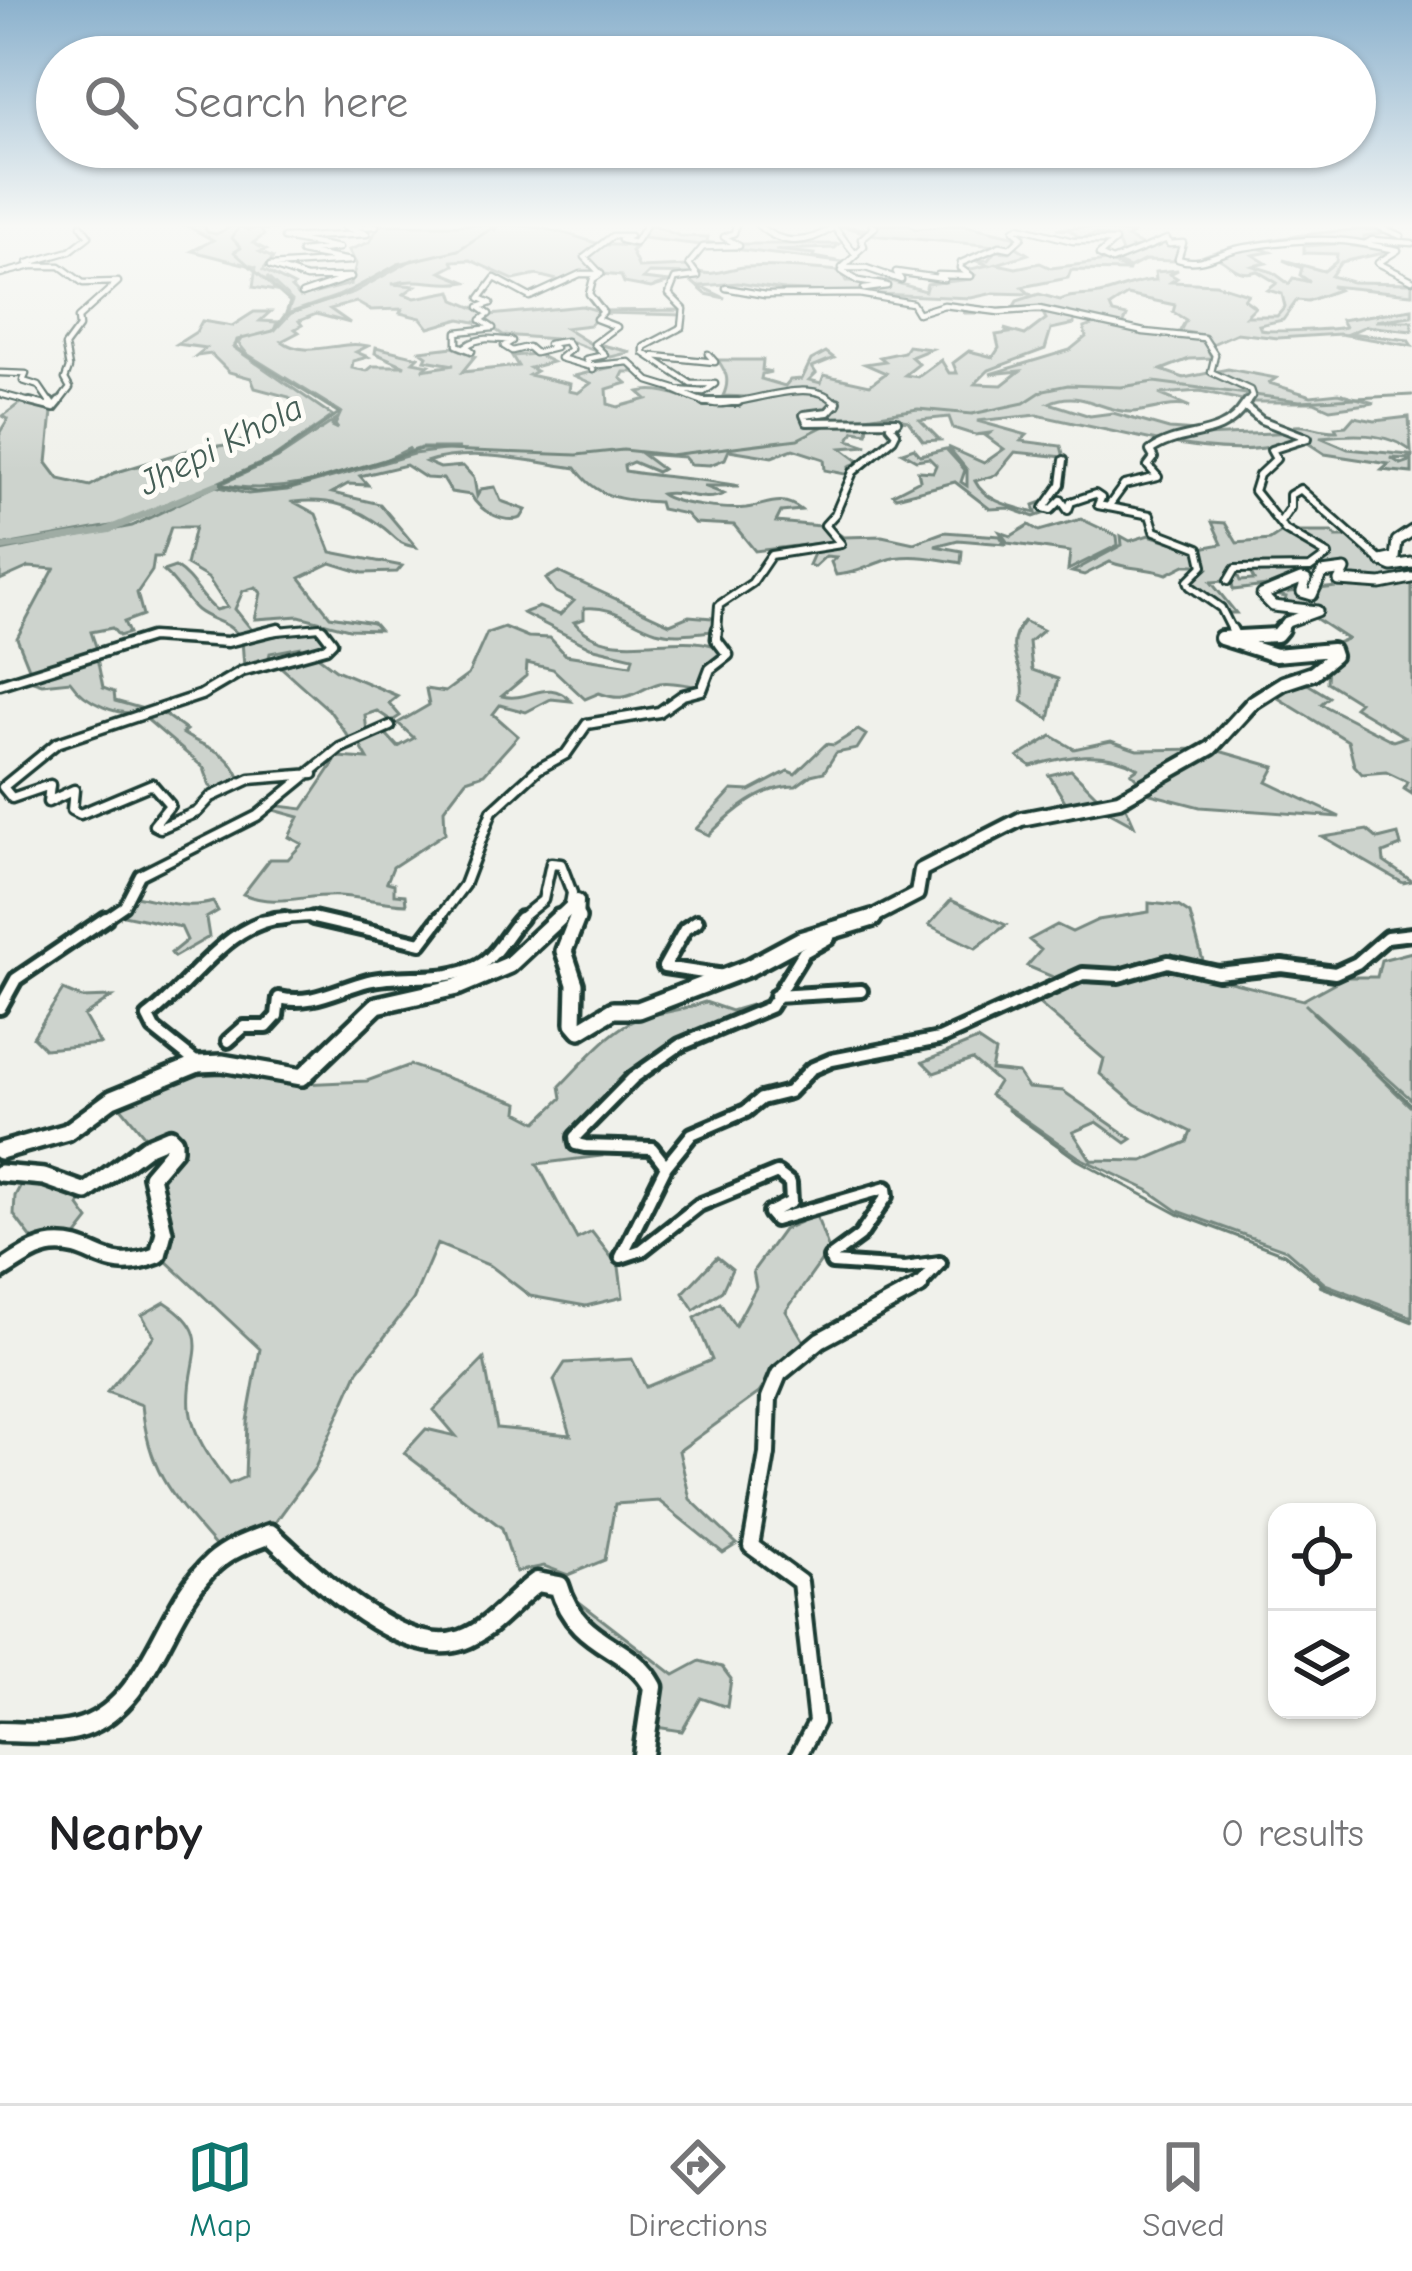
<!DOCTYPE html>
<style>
:root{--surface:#fff;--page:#f2f2f2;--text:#202124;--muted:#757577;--line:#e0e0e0;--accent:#0f766e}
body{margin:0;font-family:"Comic Neue",sans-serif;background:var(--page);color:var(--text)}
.controls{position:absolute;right:36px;bottom:36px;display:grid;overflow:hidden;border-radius:24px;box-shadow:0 3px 9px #0004}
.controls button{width:108px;height:108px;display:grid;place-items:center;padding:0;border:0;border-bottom:3px solid var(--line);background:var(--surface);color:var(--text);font:60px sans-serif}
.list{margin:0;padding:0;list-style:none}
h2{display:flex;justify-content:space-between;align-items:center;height:156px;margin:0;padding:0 48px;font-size:51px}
h2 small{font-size:39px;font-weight:400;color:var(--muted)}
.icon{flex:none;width:66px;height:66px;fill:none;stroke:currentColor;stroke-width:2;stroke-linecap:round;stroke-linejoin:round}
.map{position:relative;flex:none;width:1412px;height:1755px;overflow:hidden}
.search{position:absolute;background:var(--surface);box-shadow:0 3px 9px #0004;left:36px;right:36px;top:36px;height:132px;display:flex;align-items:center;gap:30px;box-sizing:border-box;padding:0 42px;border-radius:66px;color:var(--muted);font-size:45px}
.sheet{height:348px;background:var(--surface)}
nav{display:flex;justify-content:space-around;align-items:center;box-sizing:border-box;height:168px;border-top:3px solid var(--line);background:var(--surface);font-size:33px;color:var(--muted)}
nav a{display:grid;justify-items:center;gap:6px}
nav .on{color:var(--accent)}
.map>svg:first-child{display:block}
</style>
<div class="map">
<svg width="1412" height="1755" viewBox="0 0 1412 1755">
<rect width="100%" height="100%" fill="#f0f1eb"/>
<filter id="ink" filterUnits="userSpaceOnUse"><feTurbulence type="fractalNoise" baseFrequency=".00833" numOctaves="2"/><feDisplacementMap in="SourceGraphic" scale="24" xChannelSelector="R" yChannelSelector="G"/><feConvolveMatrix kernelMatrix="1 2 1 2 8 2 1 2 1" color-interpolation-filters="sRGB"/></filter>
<g filter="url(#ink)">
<path fill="#cdd3cd" stroke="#768880" stroke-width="3" d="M121,225H204L207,232L216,234L235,225L248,230L278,225L281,229L261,230L264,235L253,243L266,250L260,252L273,258L263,270L294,286L291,288L300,297L351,284L356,264L349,250L370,242L379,225H496L494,231L499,225C535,225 564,232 596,243C609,247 622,243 635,248L631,251L639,268L688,266L697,274L649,273L643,279L670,282L651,288L624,283L621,276L583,272L561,281L537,275L514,280L470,260L452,261L454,265L441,272L466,282C440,287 419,276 392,284L415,286L404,294L415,298L452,291L455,300L490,315L582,306L599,311L683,310V315L602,313L590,325L565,328L599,349L602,345L631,352L611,357L567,340L503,335L489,325L460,319L429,328L421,318L400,313L402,309L370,310L356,302L330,309L350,323L316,314L299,321L302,325L295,329L299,332L282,341C307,360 339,339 368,346L356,352L368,357L353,361L352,368L367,371L373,366H405L375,353L376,347L418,357L413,362L429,365L422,370L454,365L425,360L427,356L420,351L453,347L475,356L462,372L518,366L512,356L536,354L552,362L530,368L536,371L529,375L570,384L569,391L578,393L591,383L575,376L628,363L635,372H624L621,378L627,383L607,389L608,404L618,407L647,399L639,392C678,382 716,425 750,397L723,396C731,379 725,371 718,360H763L762,370L771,372L762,374L761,379L785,386L790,380L802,379L811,360L826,352L834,358L812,367L816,373L809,380L821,383L824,375L870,385L886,373L865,364L885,361L880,357L904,352L908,346L931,349L911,357L919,364L905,375L918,377L941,360L949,373H957L953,363L969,351L993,357L999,348L996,335L1009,333L1004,329L1025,335L1046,319L1043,313H963L1013,308L1017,301L1039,294L1060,300C1074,293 1085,297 1099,294C1118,291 1135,280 1156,280L1155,272L1178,270L1170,274L1177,278L1171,282L1216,284L1248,294L1244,299L1255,307L1246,316H1277L1285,307L1282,294L1268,290L1277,283L1257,271C1237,278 1229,262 1216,257L1223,251L1196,260C1219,244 1343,227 1377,230L1381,233L1364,236V243L1329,238L1259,248L1270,252L1253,255L1266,263L1253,266L1273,272L1289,284L1293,278L1310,282L1300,275L1302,268L1283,260L1324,271L1336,262L1337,254L1304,253V246L1353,243L1352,246L1393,251L1341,262L1331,276L1352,282L1412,283V294L1331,286L1338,290L1308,301L1297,300L1283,320L1259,325L1261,330C1269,332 1334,330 1345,327L1341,320L1412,309V316L1375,321H1412V331L1366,326L1350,333L1408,340L1412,346L1340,334L1278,338L1237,333L1210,345L1203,335L1180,331L1186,320L1173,312L1175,305L1127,295L1110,306L1113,313L1127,316L1123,325L1038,308L1074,317V324L1051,329L1045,349L989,370L975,384L1002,385L1020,371L990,374L1070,350L1086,337L1084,328L1095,324L1192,335L1202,339L1212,358L1189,359L1161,370L1184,378L1228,369L1276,378L1269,383L1311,396L1339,393L1374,403L1330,409L1314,402H1247L1253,397L1252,390L1236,381L1249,392L1242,400L1200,391L1159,394L1190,407C1170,402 1152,411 1132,412C1101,412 1081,388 1049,403L1090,416L1113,413L1169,429L1209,432L1202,436L1296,432L1295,426C1309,424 1321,432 1337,431L1335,427L1346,426L1354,417L1375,421L1409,417L1411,451C1386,431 1350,434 1320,437L1348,449L1409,455L1407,459L1391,458L1401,464L1410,461L1412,454V473L1382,470L1389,464L1325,454L1305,441L1307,434L1300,431L1304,436C1264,457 1206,450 1162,441L1169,437L1157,441L1037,415L977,421L1027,435L1021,441L1061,446L1064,457L1015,452L996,475L975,481C985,502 1014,507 1036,513L1034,505L1042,502L1041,508L1049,512L1034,517L1009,508L990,509L955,482L896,497L893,494L920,480L918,471L933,472L936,465L929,458L916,460L902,452L914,448L920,455L946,449L965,470L961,482L967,486V470L948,447L984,463L1004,449L986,436L990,433L975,435L953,428L949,417L920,420L940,440L923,441L908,421L889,418L868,424L867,433L854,431L849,440L867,446L841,448L860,462L849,466L850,475L825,470L824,459L793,449L772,457L729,450L725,459L710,465L690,464L684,457L642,454L662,469L657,472L633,462L624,466L625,471C665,478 700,478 739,486H704L724,494C703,504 683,489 661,494C676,505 727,510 746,508C768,505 781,494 801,510L781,512L776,522L820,526L838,541L755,551L734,525L694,523L686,514L661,509L659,502C624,500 598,500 576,468C527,461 473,447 426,462L440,468L463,466L474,478L477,496L481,489L495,487L501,501L526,510L521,518C504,524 479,511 471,495L451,492L443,479L426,478L406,465L360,476L368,485L348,484L332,493L380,504L416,547C397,544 398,539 384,528C355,506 330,498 294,502L316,514L331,552L402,566L397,572L363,573L331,563L300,578L330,616L373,623L379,630L349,629L299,616L255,619L261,593L256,587L243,591L235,609L256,635L240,637C227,620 212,622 197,610C186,601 177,582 163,571L175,567C194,579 199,596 216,610L227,607L208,578L186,565L195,527H171L161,557H154L152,571L137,593L143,615L124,622L129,633L119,636L112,628L91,632L98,652L47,670L29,668L17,638L54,569L29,567L0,580V551L132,526L216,486L248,494L287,490L413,454L460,448H421L406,453L410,448C365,472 277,498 221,484L278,458L335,420L332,426L338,429L335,425L341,412L247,354L239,344L243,337L233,347L333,416L273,458L127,523L0,546V432L8,419L3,416L24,400L52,412L47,463L59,479L90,486L114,473L193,449L234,444L295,420L303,424L295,418L282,421L298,408L289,397L255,388L251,378L229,372L211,354L196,356L206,348L177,344L196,332L202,321L232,326L254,312H270L260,321L277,322L274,331L291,313L354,292L414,259L338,296L287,314L292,301L267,277L275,291L253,287L256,267L192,251L213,240L185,225Z
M836,225L872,230L875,225H909L915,229L964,225L1017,237L1008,247L880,236Z
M653,226L680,236L708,237L707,242L718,244H839L835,248L775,250L815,254L814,257L848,263L643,238L645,227Z
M1089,227L1133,234L1127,237L1145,247L1133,248L1137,251L1128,256L1160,246L1165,240L1181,244L1174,261L1145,260L1130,268L1114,261L1122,252L1116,239L1095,234L1081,239L1070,230L1056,229Z
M1015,246L1028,254L997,264L1016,268L1040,263L1051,268L1107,261L1130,271L1071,270L1068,278L1022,287L1030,294L994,293L971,298L784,290L738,283L700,286L725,298L706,294L692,282L699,272C713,277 729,268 745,267C777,265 809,269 841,271L846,281H890L925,291L927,284L971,279L975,275L966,270L989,265L974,260H988L995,251L1010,252Z
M1081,519L1117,536L1118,545L1068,570L1070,552L1008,543L1000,532L1011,536L1029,525L1039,531Z
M830,521L832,529L843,537L882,536L914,543L944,532L1000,536L1005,544L958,540L935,546L962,551L961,563C937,559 907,552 883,561C866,567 854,574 836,575L831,562L836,557L826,556L814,567L809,565L817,547L841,546L826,528Z
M1212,522L1225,523L1237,543L1270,540L1282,532L1308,543L1294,532H1332L1336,537H1349L1372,556L1412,565V576L1382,583L1343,580L1341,567L1322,569L1312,579L1311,592H1306L1308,581L1233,590L1231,576L1236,572L1240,581L1254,580L1249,570L1233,569L1225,581L1211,582L1236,613H1224L1191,583L1208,568L1201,548L1222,544Z
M1149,535L1197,550L1200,565H1185L1167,574C1147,567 1130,570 1110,562L1084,575L1072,572L1122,545L1121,536L1130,541Z
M558,572L670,624L689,616L712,618L717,625L714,631C694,632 676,637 656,631C629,622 614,605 584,608V619L574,622C613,667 681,624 726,651L702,686C689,687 671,680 660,683C636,689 630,705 599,693L585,699L553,669L527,663L526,676L502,696C530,703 547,676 571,701L551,699L526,712L500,705L493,714L518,736L484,774L466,780L444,809L445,833L393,867L387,882L394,884V894L405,895L406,904C383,903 361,897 339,896C304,894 277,908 243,894L270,859H288L302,844L289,837L299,817L270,809L272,805L303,809L338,757L368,759L358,742L386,734L398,747L414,738L398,723L429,705L426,689L445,692L468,675L487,633L504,627L528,637L550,638L566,655L631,665L633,657L590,647L523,613L539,607L560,615L574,601L556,592L546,579Z
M1412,579V794L1404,789L1407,782L1386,772L1362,774L1354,765L1348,741L1278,698L1283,688L1306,683L1329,697L1321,704L1393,741L1405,737L1354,707L1359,702L1327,682L1329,646L1347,639L1312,616L1284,606L1286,597L1271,594Z
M1024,621L1043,630L1029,642L1032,670L1058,679L1049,719L1022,701C1030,670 998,651 1024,621Z
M284,628H319L331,640L309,654L301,647L270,653L267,666L244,667L242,640L284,634Z
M316,655L336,670L398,696L389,703L400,716L392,721L377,711L365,715L367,732L350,739L329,710L281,667Z
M97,658L103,688L114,692L115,701L147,710C120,720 84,702 70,681L42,684L27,679Z
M151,712L165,715L186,730L182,733C206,750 229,748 240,780L218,792L210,786L204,768L143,716Z
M858,730L866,735L857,749L836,753L824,772L811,775L796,786C762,786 732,812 709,835L696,829L732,790L750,791L788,771L795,774L826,744L834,745Z
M1052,736L1074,749L1111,741L1137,750L1204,749L1119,798L1068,806L1049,775L1071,770L1100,799L1139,781L1131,773L1138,768C1105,748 1066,756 1031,766L1018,757Z
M1219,751L1275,767L1267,782L1340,817L1200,807L1147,793L1126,807L1134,825L1108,811H1094Z
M1367,830L1378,839L1398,834L1401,846L1383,853L1384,862L1412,881L1403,883L1323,837Z
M135,896C162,901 187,910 213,902L218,911L206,918L209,937L174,957L171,953L187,940L181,927L119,914Z
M951,900L1006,925L976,948L929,925Z
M1149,903L1178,906L1190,914L1205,968L1180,962L1120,973L1083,971L1055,978L1027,966L1041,950L1029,940L1057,925L1072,932L1098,920L1149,912Z
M1412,952V1100L1305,1004L1412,1108V1317L1325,1284L1286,1250L1178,1211L1148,1190L1080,1158L990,1095L998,1082L972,1060L934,1073L923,1062L977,1040L995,1052L991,1070L1018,1073L1028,1088L1063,1091L1132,1139L1126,1143L1097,1122L1073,1132L1091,1160L1143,1161L1187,1142L1191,1132L1135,1104L1100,1074L1104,1059L1038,1003L1071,981L1165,966L1303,1000L1345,977H1377L1381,960Z
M63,990L82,998L112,997L84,1016L100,1044L45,1049L33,1037Z
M705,1002L731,1011L761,1002V1009C685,1039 620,1068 570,1137L572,1147L603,1148L602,1156L537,1164L577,1239L592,1232L619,1267L623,1297L586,1306L530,1296L491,1266L437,1244L413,1300L358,1371L315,1468L272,1527L247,1530L217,1548C173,1497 149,1475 142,1405L107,1392L154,1336L142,1315L165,1302C219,1337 185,1358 190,1409C193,1437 213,1462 229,1484L245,1477L247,1421L260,1349L164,1259L168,1244L155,1184L175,1149L147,1139L117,1102L179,1075L219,1068L300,1084L367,1081L410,1065L519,1103L518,1112L537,1122L562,1098L560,1086C583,1063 616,1021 650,1015C669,1012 685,1009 705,1002Z
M26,1175L84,1194L79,1206L89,1220L75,1238L62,1236L35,1243L14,1215L15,1196Z
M816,1215L829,1250L786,1311L806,1345L778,1367L759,1393L679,1451L690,1499L737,1544L723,1553L659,1501L615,1504L605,1560L568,1575L544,1566L516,1572L502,1528L404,1453L426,1429L456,1436L434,1410L484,1359L497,1428L571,1435L554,1380L565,1363L632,1359L646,1387L712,1360L695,1318L720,1303L735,1326L756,1287L753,1271L783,1230Z
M717,1257L732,1269L722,1291L694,1310L683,1293Z
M565,1591L674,1675L700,1661L722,1667L731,1679L727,1707L701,1698L682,1731L656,1727L659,1686L591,1634Z"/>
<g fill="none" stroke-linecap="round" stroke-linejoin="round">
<path stroke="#6c8077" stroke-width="3" d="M240,225L232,238L241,248L234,252L290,302L286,313
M853,419L918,409L972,414L1024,403L1044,390L1068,385L1121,387L1154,382L1300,401L1412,395
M216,484L256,492L287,489L421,449L577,455L623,450L670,455L798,439L826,425
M218,484L275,458L339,413L246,355L235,347L237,340L273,331L285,315L339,297L398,264L458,250L497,225
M1313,1013L1412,1105
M1008,1110L1078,1160L1178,1214L1284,1254L1328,1289"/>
<path stroke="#6c8077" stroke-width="4.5" d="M1321,1286L1412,1321"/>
<path fill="#9faca4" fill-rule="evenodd" d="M216,481L220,482V486L110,533L0,551V545L103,528Z"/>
<defs>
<path id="minor-far4" d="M758,225C782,247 808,244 834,227L856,255L842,268H866L901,280L896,272L944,279L938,275L971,276L960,268L961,263L1000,246L1010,248L1022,237L1014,230L1019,227L1073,241H1115L1099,255L1112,261L1167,239L1169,244L1183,243L1178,259C1201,267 1219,252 1241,248C1281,241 1326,236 1365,244
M1377,226L1401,236
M1412,243L1372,240L1365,244L1398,250L1378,263L1412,280
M855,254L864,246L861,239L875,227L872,225
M28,263L70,251L89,236L81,225
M842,271L858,281L887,286L864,289
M0,274L32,266H60L83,283L118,282L78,318L79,327L65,346L69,368L65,379L70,388L57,405
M597,274H580L530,297L495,278L480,298L491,303L479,307L489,314L481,320L493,328L457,332V345L472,351L466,346C480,336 496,339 512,341L504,346L512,351L528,347L535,353L555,348L548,344L566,341L571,349L560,358L588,366L629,362L649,381L675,389
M726,288L765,295L859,294L912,303L918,313L944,305L999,312L1039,309L1144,332L1204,338L1215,355L1211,372L1250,390L1252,396L1245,405
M302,294L351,277L306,278L270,266L350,261L301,252L339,248L284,238L367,234L344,227L376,226L370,225
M617,327L596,319L603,312L589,294L593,279L601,274L585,257L612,236H630L621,240L635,243L646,225
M644,353V347L682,327L684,309L669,294L675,279L698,276L689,264L703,247L739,246L724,237L734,233L736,225
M644,353L691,384H715L704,392L674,390C689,396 704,404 720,404C753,403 816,374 837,405
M654,356L715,362L708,354
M593,370L586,359L605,355L594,344L617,327
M0,373L26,374L23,381L39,386L52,405
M0,394L41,405"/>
<path id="minor-far3" d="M30,402L54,408
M50,402L54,408
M704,402H738
M54,408L59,402
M1064,460L1061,484L1044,508L1051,510L1061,500L1068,510L1071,502L1095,494L1101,498L1098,505L1150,515L1155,531L1199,548L1203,566L1188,581L1190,586L1221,608L1233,632
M1108,507L1124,485L1158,477L1148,466L1154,458L1150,451C1181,428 1221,442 1244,406
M1281,521L1290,508V495L1300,489L1381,561
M1228,581L1235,569L1310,568L1328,555L1285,530L1254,491L1259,475L1276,459L1271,450L1308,438L1261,420L1244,406L1247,402
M267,632L320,627L324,632
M717,632L719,605L752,583L771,555L841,544L825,525L835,514L853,472L893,439L896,433L890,426L897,421L807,422L804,415L828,412L837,402"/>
<path id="minor-far2" d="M1232,629L1236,637
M0,684L151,637L227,642L279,629
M313,774L250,779L211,797L197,812L160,828L154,825L170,805L152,784L80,814L72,810L74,790L48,802L50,785L12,798L3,787L57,743L201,695L242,671L326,648L332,642L322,629
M102,921L124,906L140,875L257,816L340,748L390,726
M259,921L309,917L326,921
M437,921L464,885L492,811L538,769L566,754L587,724L659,712L683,695L702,690L710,669L728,655L716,639L717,629
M517,921L543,900L551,863L561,864L572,893L570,904"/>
<path id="minor-far1" d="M313,918L421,943L440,918
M697,921L685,929L664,967L724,976
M775,996L861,991
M0,1008L16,979L106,918
M228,1041L244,1027H267L277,1016L279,998C311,1006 337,989 368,981C405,972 442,984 478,966C497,956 506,934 521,918
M198,1064L154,1029L148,1017C190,986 228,920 285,918
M666,1166L652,1148L585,1146L576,1144L575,1137L633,1078L680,1045L770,1007L804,952L829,938
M916,1289L940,1263L905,1268L832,1263L830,1258L860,1236L887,1196L886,1188L775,1220L769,1213L791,1202L790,1183L777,1173L699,1205L642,1250L621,1257L666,1166L692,1134L746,1111L761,1099L789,1092L811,1069L832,1060L939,1039L1083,974L1119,976L1168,962L1218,973L1282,966L1335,973L1357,963L1387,937L1412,934"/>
<path id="minor" d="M799,1755L816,1722L800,1582L751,1546L767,1454L769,1398L779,1374L820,1340L920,1286"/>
<path id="tertiary" d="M0,1732C27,1732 57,1736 83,1727C152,1702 163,1608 213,1563C230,1548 249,1542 270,1534C311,1572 402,1661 462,1640C491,1630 513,1599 537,1582L559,1586C577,1649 630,1643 653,1687L643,1755"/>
<path id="secondary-far2" d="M1412,531L1397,541L1395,558L1381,561L1392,566L1412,563
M1279,632L1287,622L1317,611L1273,606L1262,595L1301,579L1306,580L1302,592L1312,595L1322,573L1345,570L1339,581L1381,584L1412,578"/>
<path id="secondary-far1" d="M556,921L577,901L576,921
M865,921L917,894L921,870L1021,819L1119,800L1211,748L1253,702L1283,683L1313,673L1334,656L1332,650L1275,655L1221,638L1277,635L1282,629"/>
<path id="secondary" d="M577,918L564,951L575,984L574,1023L580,1030L613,1010H638L748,968L800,940L873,918
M0,1151L67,1132L112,1099L198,1064L222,1063L302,1077L377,1005L457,987L509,965L559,918
M0,1173L44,1177L86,1192L146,1147L170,1137L174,1141V1149L151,1176L164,1232L158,1255C102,1277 97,1241 53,1245C34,1247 16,1261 0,1271"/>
</defs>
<use href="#minor-far4" stroke="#1f3d34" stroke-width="9"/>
<use href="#minor-far3" stroke="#1f3d34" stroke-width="12"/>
<use href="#minor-far2" stroke="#1f3d34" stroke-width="15"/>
<use href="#minor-far1" stroke="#1f3d34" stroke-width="20"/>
<use href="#minor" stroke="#1f3d34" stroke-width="22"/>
<use href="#tertiary" stroke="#1f3d34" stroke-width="27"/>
<use href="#secondary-far2" stroke="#1f3d34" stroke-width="15"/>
<use href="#secondary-far1" stroke="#1f3d34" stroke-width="20"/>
<use href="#secondary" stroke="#1f3d34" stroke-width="24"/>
<use href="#minor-far4" stroke="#fdfcf7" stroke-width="4.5"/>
<use href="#minor-far3" stroke="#fdfcf7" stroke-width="6"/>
<use href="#minor-far2" stroke="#fdfcf7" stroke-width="8"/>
<use href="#minor-far1" stroke="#fdfcf7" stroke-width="10"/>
<use href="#minor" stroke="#fdfcf7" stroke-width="14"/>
<use href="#tertiary" stroke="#fdfcf7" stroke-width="18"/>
<use href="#secondary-far2" stroke="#fdfcf7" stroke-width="9"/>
<use href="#secondary-far1" stroke="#fdfcf7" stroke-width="12"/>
<use href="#secondary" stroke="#fdfcf7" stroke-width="15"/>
</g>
</g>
<linearGradient id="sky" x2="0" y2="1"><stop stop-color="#8bb1cd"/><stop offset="0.48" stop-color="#f8f9f6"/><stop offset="1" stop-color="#f8f9f6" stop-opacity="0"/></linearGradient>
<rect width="1412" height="470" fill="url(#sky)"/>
<g text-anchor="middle" stroke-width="10" stroke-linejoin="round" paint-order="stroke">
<g font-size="36" font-style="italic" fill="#455e56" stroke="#fdfcf7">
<text transform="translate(220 444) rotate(-27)" y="13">Jhepi Khola</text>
</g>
</g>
</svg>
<div class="controls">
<button><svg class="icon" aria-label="locate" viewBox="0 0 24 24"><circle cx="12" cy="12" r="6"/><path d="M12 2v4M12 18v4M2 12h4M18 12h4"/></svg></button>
<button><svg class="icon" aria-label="layers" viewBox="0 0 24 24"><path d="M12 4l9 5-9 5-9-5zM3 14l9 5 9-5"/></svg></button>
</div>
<div class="search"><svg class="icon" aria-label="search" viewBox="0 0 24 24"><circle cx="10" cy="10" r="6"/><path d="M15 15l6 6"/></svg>Search here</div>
</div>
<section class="sheet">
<h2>Nearby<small>0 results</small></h2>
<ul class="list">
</ul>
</section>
<nav>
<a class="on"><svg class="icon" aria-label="map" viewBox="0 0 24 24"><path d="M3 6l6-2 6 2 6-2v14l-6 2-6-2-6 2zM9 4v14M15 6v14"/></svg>Map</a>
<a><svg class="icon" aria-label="directions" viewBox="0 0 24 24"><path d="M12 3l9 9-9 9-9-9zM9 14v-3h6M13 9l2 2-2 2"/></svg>Directions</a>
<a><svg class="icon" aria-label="saved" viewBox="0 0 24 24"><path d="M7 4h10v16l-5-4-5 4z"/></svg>Saved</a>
</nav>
